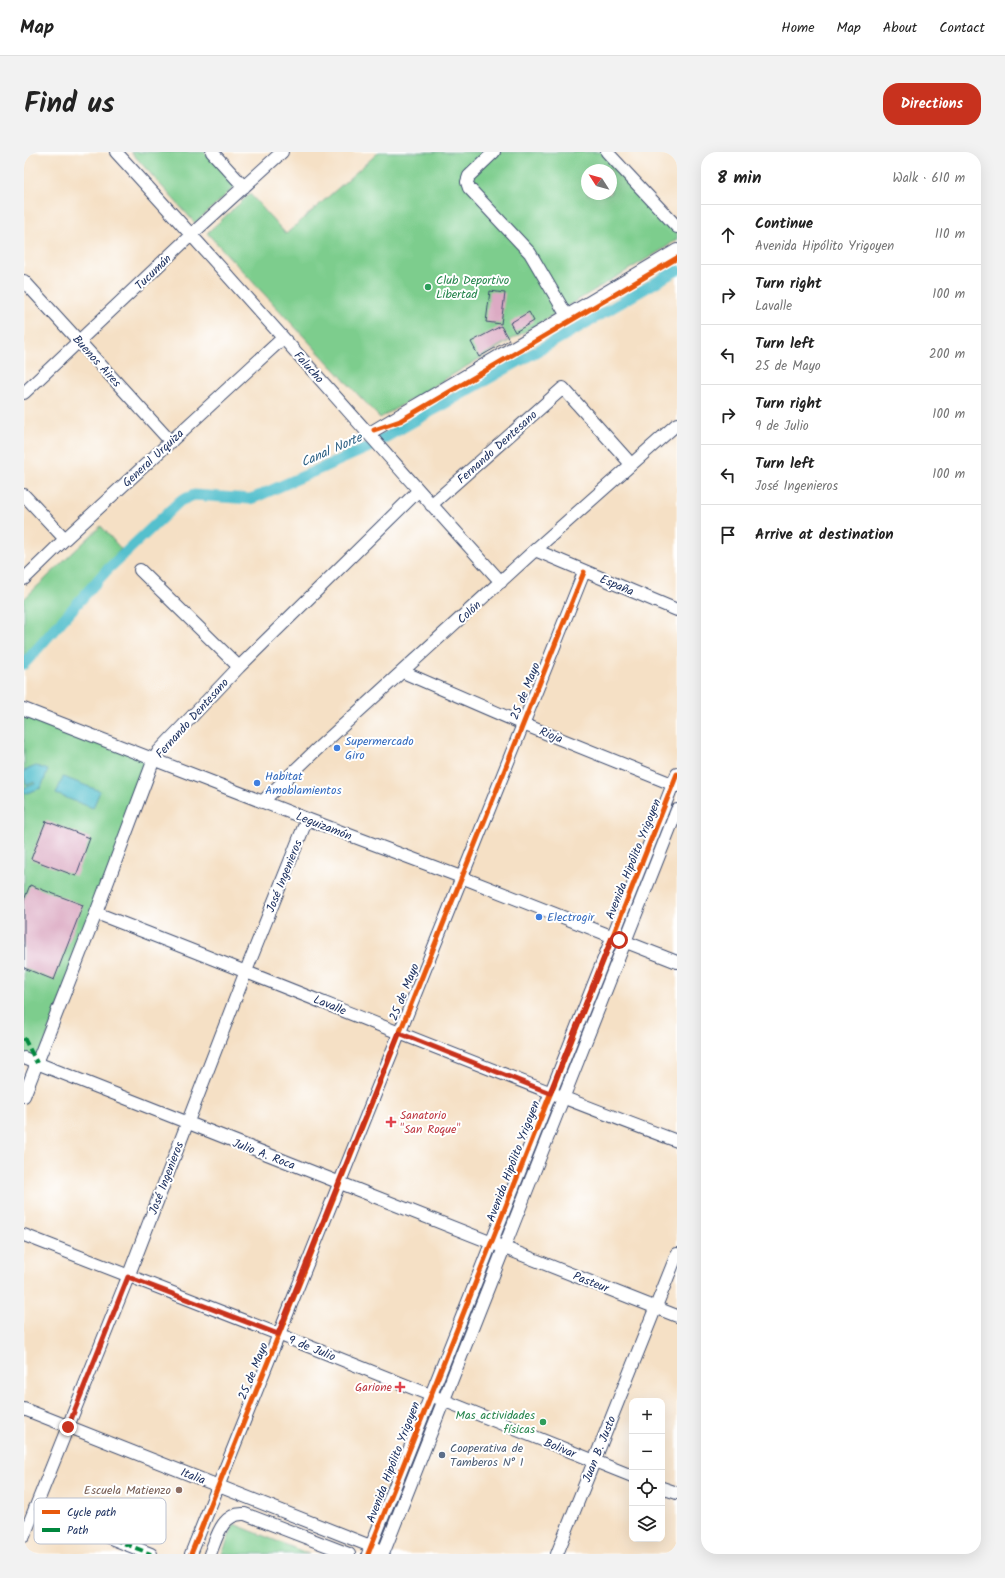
<!DOCTYPE html>
<meta charset="utf-8">
<style>
:root{--surface:#fff;--page:#f2f2f2;--text:#222;--muted:#767676;--line:#e0e0e0;--accent:#c8321e}
body{margin:0;font-family:Kalam,sans-serif;background:var(--page);color:var(--text)}
.controls{position:absolute;right:12px;bottom:12px;display:grid;overflow:hidden;border-radius:8px;box-shadow:0 4px 16px #0002}
.controls button{width:36px;height:36px;display:grid;place-items:center;padding:0;border:0;border-bottom:1px solid var(--line);background:var(--surface);color:var(--text);font:20px sans-serif}
.compass{position:absolute;left:557px;top:12px;width:36px;height:36px;border-radius:50%;background:var(--surface);box-shadow:0 4px 16px #0002;rotate:306deg}
.stop{position:absolute;width:12px;height:12px;margin:-9px;border:3px solid #c8321e;border-radius:50%;background:#fff}
.stop.end{background:#c8321e;border-color:#fff;box-shadow:0 1px 4px #0008}
.list{margin:0;padding:0;list-style:none}
h2{display:flex;justify-content:space-between;align-items:center;height:52px;margin:0;padding:0 16px;font-size:17px}
h2 small{font-size:13px;font-weight:400;color:var(--muted)}
.list li{display:grid;grid-template-columns:26px 1fr auto;gap:12px;align-items:center;box-sizing:border-box;height:60px;padding:0 16px;border-top:1px solid var(--line)}
.list b{display:block;font-size:15px;white-space:nowrap}
.list p{margin:0;font-size:13px;white-space:nowrap;color:var(--muted)}
.list em{font-size:13px;font-style:normal;color:var(--muted)}
.icon{flex:none;width:22px;height:22px;fill:none;stroke:currentColor;stroke-width:2;stroke-linecap:round;stroke-linejoin:round}
.map{position:relative;flex:none;width:653px;height:1402px;overflow:hidden;border-radius:16px}
header{display:flex;align-items:center;gap:24px;box-sizing:border-box;height:56px;padding:0 20px;background:var(--surface);border-bottom:1px solid var(--line)}
header strong{font-size:19px}
nav{display:flex;gap:22px;margin-inline-start:auto;font-size:14px}
.intro{display:flex;align-items:center;justify-content:space-between;box-sizing:border-box;height:96px;padding:0 24px}
h1{margin:0;font-size:28px}
.button{padding:10px 18px;border-radius:16px;background:var(--accent);color:#fff;font-size:14px;font-weight:700}
main{display:flex;gap:24px;padding:0 24px}
aside{flex:1;background:var(--surface);border-radius:16px;box-shadow:0 4px 16px #0002}
.map>svg:first-child{display:block}
</style>
<header>
<strong>Map</strong>
<nav><a>Home</a><a>Map</a><a>About</a><a>Contact</a></nav>
</header>
<div class="intro"><h1>Find us</h1><a class="button">Directions</a></div>
<main>
<div class="map">
<svg width="653" height="1402" viewBox="0 0 653 1402">
<rect width="100%" height="100%" fill="#fff"/>
<filter id="ink" filterUnits="userSpaceOnUse"><feTurbulence type="fractalNoise" baseFrequency=".025" numOctaves="2"/><feDisplacementMap in="SourceGraphic" scale="8" xChannelSelector="R" yChannelSelector="G"/><feConvolveMatrix kernelMatrix="1 2 1 2 8 2 1 2 1" color-interpolation-filters="sRGB"/></filter>
<filter id="wash" filterUnits="userSpaceOnUse"><feTurbulence type="fractalNoise" baseFrequency=".012" numOctaves="4" result="noise"/><feDisplacementMap in="SourceGraphic" scale="16" xChannelSelector="R" yChannelSelector="G"/><feGaussianBlur stdDeviation="0.9" result="paint"/><feColorMatrix in="noise" values="0 0 0 0 0 0 0 0 0 0 0 0 0 0 0 0 0 1.4 0 .05"/><feComposite in="paint" operator="in"/></filter>
<g filter="url(#wash)">
<rect width="100%" height="100%" fill="#f5e0c5"/>
<path fill="#7dcd8d" stroke="#4c7e76" fill-rule="evenodd" d="M107,0H181L212,34L171,71Z
M355,0H580L653,79V87L641,96L356,266L183,81L226,42L262,82ZM563,18H587V42H563Z
M77,374L97,397L0,508V447Z
M0,557L130,607L13,911L0,906Z
M210,1372L285,1402H198Z"/>
<path fill="#54c0cd" stroke="#387896" d="M12,614L24,618L17,636L0,642V636L11,632L10,630L3,633L0,625V619Z
M39,625L76,639L69,656L32,642Z"/>
<g fill="none" stroke-linecap="round" stroke-linejoin="round">
<path stroke="#54c0cd" stroke-width="11" d="M0,512L82,419L156,349L170,343L226,347L232,345L343,296L550,178L653,118"/>
</g>
<g id="blocks">
<path fill="#dcaac3" d="M466,139L481,141L477,172L462,170Z
M505,160L510,169L491,180L486,171Z
M477,174L485,188L455,205L447,190Z
M22,669L66,686L52,724L7,707Z
M6,733L59,753L30,828L0,816V748Z"/>
</g>
</g>
<g filter="url(#ink)">
<use href="#blocks" fill-opacity="0" stroke="#3c4a6d" stroke-width="1"/>
<g fill="none" stroke-linecap="round" stroke-linejoin="round">
<defs>
<path id="minor" d="M92,0C222,142 348,287 477,430
M188,0L220,35
M470,0L445,24L443,30L445,36L506,101L543,164
M583,0L653,75
M0,129L147,290
M0,241L167,83L258,0
M344,282L653,98
M0,343L41,387
M407,353L539,236L607,312
M511,398L653,458
M116,418L215,515
M0,427L41,387L259,186
M379,520L499,572L653,634
M0,557L283,667L437,725L653,810
M238,650L290,600L511,398L653,272
M72,761C266,836 458,916 653,989
M0,906L653,1164
M0,944L72,761L130,607L135,599L215,515L394,339
M0,1083L254,1182L608,1324
M0,1257L354,1397
M638,1336L653,1341
M11,1356L127,1402
M0,1384L104,1125L222,819L283,667
M167,1402L560,420
M186,1402C193,1385 198,1360 221,1362L325,1402
M344,1402L653,622
M359,1402L653,658
M533,1402L653,1102"/>
</defs>
<use href="#minor" stroke="#3c4a6d" stroke-width="14"/>
<use href="#minor" stroke="#fff" stroke-width="12"/>
<path stroke="#00873e" stroke-width="4" stroke-dasharray="8 4" stroke-linecap="butt" d="M0,886L13,911
M11,1356L127,1402"/>
<defs>
<path id="cycleway" d="M350,278L376,269L653,106
M167,1402L560,420
M344,1402L653,622"/>
</defs>
<use href="#cycleway" stroke="#fff" stroke-width="8"/>
<use href="#cycleway" stroke="#e8590c" stroke-width="5"/>
</g>
</g>
<g fill="none" stroke-linecap="round" stroke-linejoin="round" filter="url(#ink)">
<path stroke="#c8321e" stroke-width="5" d="M44,1275L104,1125L254,1182L375,881L526,941L588,786L595,788"/>
</g>
<g fill="#2e9e5b" stroke="#fff" stroke-width="1.5">
<circle cx="404" cy="135" r="4"/>
<circle cx="519" cy="1270" r="4"/>
</g>
<g fill="#3f7fe0" stroke="#fff" stroke-width="1.5">
<circle cx="313" cy="596" r="4"/>
<circle cx="233" cy="631" r="4"/>
<circle cx="515" cy="765" r="4"/>
</g>
<g fill="#e0444e" stroke="#fff" stroke-width="1.5">
<path d="M365 964h4v4h4v4h-4v4h-4v-4h-4v-4h4z"/>
<path d="M374 1229h4v4h4v4h-4v4h-4v-4h-4v-4h4z"/>
</g>
<circle fill="#5c6f8a" stroke="#fff" stroke-width="1.5" cx="418" cy="1303" r="4"/>
<circle fill="#8d6e63" stroke="#fff" stroke-width="1.5" cx="155" cy="1338" r="4"/>
<g text-anchor="middle" stroke-width="4" stroke-linejoin="round" paint-order="stroke">
<g font-size="12" fill="#1b2f5e" stroke="#fff">
<text transform="translate(129 120) rotate(-44)" y="4">Tucumán</text>
<text transform="translate(73 209) rotate(48)" y="4">Buenos Aires</text>
<text transform="translate(285 215) rotate(48)" y="4">Falucho</text>
<text transform="translate(473 295) rotate(-42)" y="4">Fernando Dentesano</text>
<text transform="translate(129 306) rotate(-43)" y="4">General Urquiza</text>
<text transform="translate(593 433) rotate(23)" y="4">España</text>
<text transform="translate(445 460) rotate(-43)" y="4">Colón</text>
<text transform="translate(501 539) rotate(-68)" y="4">25 de Mayo</text>
<text transform="translate(168 566) rotate(-48)" y="4">Fernando Dentesano</text>
<text transform="translate(527 583) rotate(22)" y="4">Rioja</text>
<text transform="translate(300 674) rotate(21)" y="4">Leguizamón</text>
<text transform="translate(609 707) rotate(-68)" y="4">Avenida Hipólito Yrigoyen</text>
<text transform="translate(260 724) rotate(-68)" y="4">José Ingenieros</text>
<text transform="translate(380 840) rotate(-68)" y="4">25 de Mayo</text>
<text transform="translate(306 853) rotate(22)" y="4">Lavalle</text>
<text transform="translate(240 1002) rotate(21)" y="4">Julio A. Roca</text>
<text transform="translate(489 1009) rotate(-69)" y="4">Avenida Hipólito Yrigoyen</text>
<text transform="translate(142 1026) rotate(-69)" y="4">José Ingenieros</text>
<text transform="translate(567 1130) rotate(21)" y="4">Pasteur</text>
<text transform="translate(288 1196) rotate(22)" y="4">9 de Julio</text>
<text transform="translate(229 1219) rotate(-68)" y="4">25 de Mayo</text>
<text transform="translate(536 1296) rotate(22)" y="4">Bolivar</text>
<text transform="translate(575 1297) rotate(-68)" y="4">Juan B. Justo</text>
<text transform="translate(369 1310) rotate(-69)" y="4">Avenida Hipólito Yrigoyen</text>
<text transform="translate(169 1324) rotate(21)" y="4">Italia</text>
</g>
<g font-size="12" fill="#27864d" stroke="#fff" text-anchor="start">
<text x="412" y="132">Club Deportivo<tspan x="412" dy="14">Libertad</tspan></text>
<text x="511" y="1267" text-anchor="end">Mas actividades<tspan x="511" dy="14">físicas</tspan></text>
</g>
<g font-size="12" fill="#366cbe" stroke="#fff" text-anchor="start">
<text x="321" y="593">Supermercado<tspan x="321" dy="14">Giro</tspan></text>
<text x="241" y="628">Habitat<tspan x="241" dy="14">Amoblamientos</tspan></text>
<text x="523" y="769">Electrogir</text>
</g>
<g font-size="12" fill="#be3a42" stroke="#fff" text-anchor="start">
<text x="376" y="967">Sanatorio<tspan x="376" dy="14">"San Roque"</tspan></text>
<text x="368" y="1239" text-anchor="end">Garione</text>
</g>
<g font-size="12" fill="#4e5e75" stroke="#fff" text-anchor="start">
<text x="426" y="1300">Cooperativa de<tspan x="426" dy="14">Tamberos N° 1</tspan></text>
</g>
<g font-size="12" fill="#785e54" stroke="#fff" text-anchor="end">
<text x="147" y="1342">Escuela Matienzo</text>
</g>
<g font-size="13" font-style="italic" fill="#2f6285" stroke="#fff">
<text transform="translate(307 297) rotate(-24)" y="5">Canal Norte</text>
</g>
</g>
<rect x="10" y="1346" width="132" height="46" rx="6" fill="#fff" stroke="#bbc1cf" stroke-width="1"/>
<rect x="18" y="1358" width="18" height="4" fill="#e8590c"/>
<rect x="18" y="1376" width="18" height="4" fill="#00873e"/>
<g font-size="11" fill="#1b2f5e">
<text x="43" y="1364">Cycle path</text>
<text x="43" y="1382">Path</text>
</g>
</svg>
<div class="controls">
<button>+</button>
<button>−</button>
<button><svg class="icon" aria-label="locate" viewBox="0 0 24 24"><circle cx="12" cy="12" r="6"/><path d="M12 2v4M12 18v4M2 12h4M18 12h4"/></svg></button>
<button><svg class="icon" aria-label="layers" viewBox="0 0 24 24"><path d="M12 4l9 5-9 5-9-5zM3 14l9 5 9-5"/></svg></button>
</div>
<svg class="compass" viewBox="-18 -18 36 36"><path d="M0-13l5 13h-10z" fill="#e53935"/><path d="M0 13l5-13h-10z" fill="#767676"/></svg>
<div class="stop" style="left:595px;top:788px"></div>
<div class="stop end" style="left:44px;top:1275px"></div>
</div>
<aside>
<h2>8 min<small>Walk · 610 m</small></h2>
<ul class="list">
<li><svg class="icon" aria-label="ahead" viewBox="0 0 24 24"><path d="M12 20V5M6 11l6-6 6 6"/></svg><div><b>Continue</b><p>Avenida Hipólito Yrigoyen</p></div><em>110 m</em></li>
<li><svg class="icon" aria-label="right" viewBox="0 0 24 24"><path d="M7 20v-9h11M14 6l5 5-5 5"/></svg><div><b>Turn right</b><p>Lavalle</p></div><em>100 m</em></li>
<li><svg class="icon" aria-label="left" viewBox="0 0 24 24"><path d="M17 20v-9H6M10 6l-5 5 5 5"/></svg><div><b>Turn left</b><p>25 de Mayo</p></div><em>200 m</em></li>
<li><svg class="icon" aria-label="right" viewBox="0 0 24 24"><path d="M7 20v-9h11M14 6l5 5-5 5"/></svg><div><b>Turn right</b><p>9 de Julio</p></div><em>100 m</em></li>
<li><svg class="icon" aria-label="left" viewBox="0 0 24 24"><path d="M17 20v-9H6M10 6l-5 5 5 5"/></svg><div><b>Turn left</b><p>José Ingenieros</p></div><em>100 m</em></li>
<li><svg class="icon" aria-label="arrive" viewBox="0 0 24 24"><path d="M6 21V4h12l-3 4 3 4H6"/></svg><div><b>Arrive at destination</b></div></li>
</ul>
</aside>
</main>
